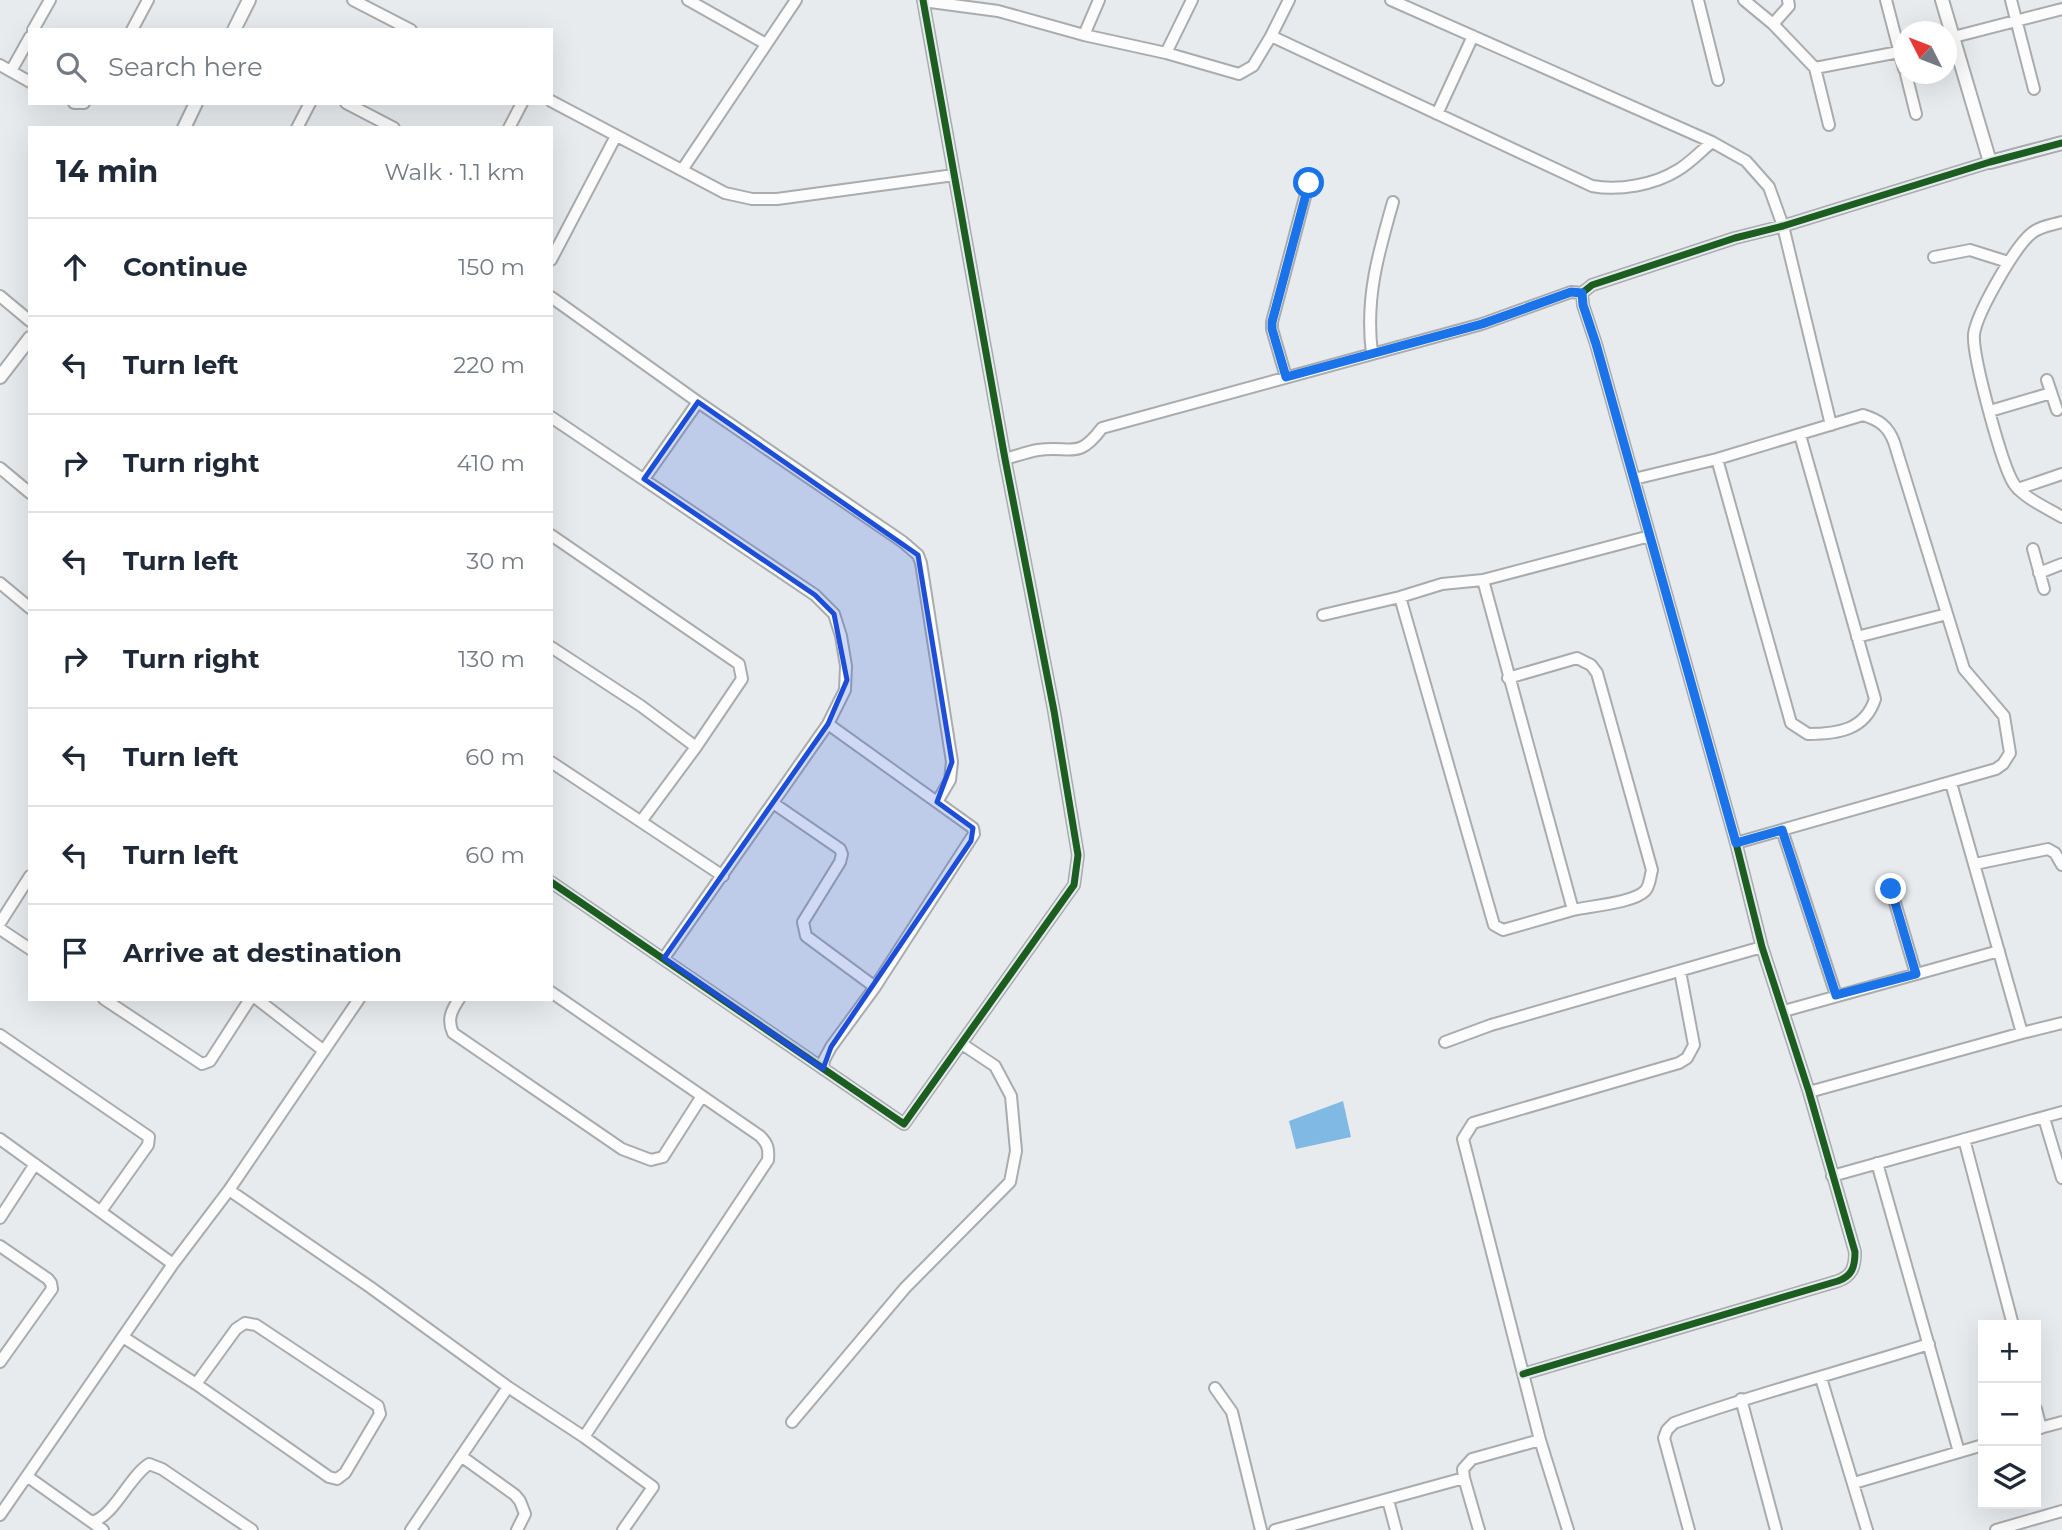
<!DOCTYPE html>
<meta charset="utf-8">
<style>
:root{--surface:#fff;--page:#f2f2f3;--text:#1f2937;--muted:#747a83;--line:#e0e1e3}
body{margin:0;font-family:Montserrat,sans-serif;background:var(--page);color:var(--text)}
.controls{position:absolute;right:21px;bottom:21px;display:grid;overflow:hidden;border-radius:0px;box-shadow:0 7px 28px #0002}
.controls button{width:63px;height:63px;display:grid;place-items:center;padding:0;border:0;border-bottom:2px solid var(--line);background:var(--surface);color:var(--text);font:35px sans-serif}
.compass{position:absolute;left:1894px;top:21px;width:63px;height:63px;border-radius:50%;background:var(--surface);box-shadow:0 7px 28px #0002;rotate:312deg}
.stop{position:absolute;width:21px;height:21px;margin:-16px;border:5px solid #1a73e8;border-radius:50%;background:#fff}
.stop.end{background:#1a73e8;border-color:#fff;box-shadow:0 2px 7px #0008}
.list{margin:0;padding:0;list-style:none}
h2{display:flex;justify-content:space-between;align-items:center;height:91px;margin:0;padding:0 28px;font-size:30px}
h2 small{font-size:23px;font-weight:400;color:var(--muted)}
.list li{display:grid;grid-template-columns:46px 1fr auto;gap:21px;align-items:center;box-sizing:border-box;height:98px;padding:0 28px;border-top:2px solid var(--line)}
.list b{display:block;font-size:26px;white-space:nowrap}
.list em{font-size:23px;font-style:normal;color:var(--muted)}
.icon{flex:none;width:38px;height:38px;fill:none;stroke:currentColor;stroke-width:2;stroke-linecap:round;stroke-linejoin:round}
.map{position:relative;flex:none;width:2062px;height:1530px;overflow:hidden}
.search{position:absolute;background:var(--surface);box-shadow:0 7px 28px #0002;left:28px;top:28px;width:525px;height:77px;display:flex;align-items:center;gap:18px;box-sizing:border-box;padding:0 24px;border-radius:0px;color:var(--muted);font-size:26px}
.panel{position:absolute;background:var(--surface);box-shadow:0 7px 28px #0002;left:28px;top:126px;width:525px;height:875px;border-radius:0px}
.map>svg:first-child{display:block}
</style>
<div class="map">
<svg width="2062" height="1530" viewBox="0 0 2062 1530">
<rect width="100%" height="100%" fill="#e8ebee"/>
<path fill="#80bae4" d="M1343,1101L1351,1137L1296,1149L1289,1121Z"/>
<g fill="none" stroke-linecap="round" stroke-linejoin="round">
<defs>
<path id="minor" d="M353,0L411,30
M688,0L766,44
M1391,0L1712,142L1746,161L1769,187L1783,226L1831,425
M1698,0L1718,80
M1744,0L1773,24L1815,68L1904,51
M1886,0L1904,69
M2011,0L2034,89
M923,1L998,11L1084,35L1166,53L1239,74L1253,66L1271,36L1592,186C1619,191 1654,185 1678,170C1690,163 1701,151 1712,142
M1773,24L1789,6L1788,0
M33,30L50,0
M132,30L148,0
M1084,35L1099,0
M1271,36L1289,0
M1946,39L2062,9
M1166,53L1192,0
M0,65L30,82
M1815,68L1829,125
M11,71L30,37
M1906,74L1916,114
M551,101L725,193L752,199H777L954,175
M74,103H84
M346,103L394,128
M1437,114L1473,36
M297,128L310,103
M509,128L522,103
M682,170L796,0
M2062,222C2052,225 2040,226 2032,233C2015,246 1977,313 1974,334C1972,355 2002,466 2014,484C2024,498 2047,508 2062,517
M1934,257L1970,250L2008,262
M551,260L616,136
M0,296L30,321
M551,297L698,402L903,542L918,555L921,563L952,762L950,780L937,802
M1372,353C1365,299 1378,254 1393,202
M1286,377L1272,329V322L1309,182
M2047,380L2057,410
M1990,411L2051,393
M551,417L815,595L834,614L841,636L846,666L845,690L828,724L664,958
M1005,459C1016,456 1027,452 1038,450C1072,445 1077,461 1102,428L1482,324L1571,292L1582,293
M1717,459L1791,723L1808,734C1838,734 1865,730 1875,699L1800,435
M0,468L30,493
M644,479L698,402
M1634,479L1717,459L1863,415C1879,420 1888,426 1894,442L1964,669L2004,716L2010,753L2003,764L1996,769L1736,843
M2018,489L2062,474
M551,535L739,664L742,679L696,747L641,706L551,647
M2033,549L2044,589
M2039,573L2062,564
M0,583L30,608
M1400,597L1494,925L1503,930L1573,910
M1323,615L1400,597L1442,584L1483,580
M1857,637L1947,614
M1508,678L1577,658L1591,665L1597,673L1652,870C1650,877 1650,886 1645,891C1633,903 1590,906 1573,910L1483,580L1650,536
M551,762L723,876
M773,803L840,849L842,854L840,862L803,922L806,936L875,987
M642,820L696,747
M1782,830L1836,995
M1975,864L2048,849L2055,853L2062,865
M551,882L904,1124L1074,885L1078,855L1054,711L1005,459L923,0
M1891,889L1916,974
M0,923L30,876
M0,929L30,949
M551,992L760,1136C768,1144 769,1149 768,1160L584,1437
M104,999L202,1064L210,1061L250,999
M257,999L324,1051
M459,999C451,1011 447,1020 453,1033L622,1149L651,1160L663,1157L702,1096
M1784,1011L1999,951
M2022,1033L2062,1023
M0,1035L149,1137L148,1145L101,1211
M1445,1042L1491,1025L1762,947
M823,1069L824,1060L831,1047L875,987L974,834L973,828L828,724
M1809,1092L2022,1033L1951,783
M2044,1118L2062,1178
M0,1139L173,1264
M1964,1139L2013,1325
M1877,1163L1959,1452
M1832,1176L2062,1112
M229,1190L370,1287L508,1387L584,1437L653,1487L623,1530
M0,1218L35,1164
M0,1246L48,1279L51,1283L52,1289L0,1362
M123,1337L196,1384L329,1477L337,1479L345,1473L380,1414L378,1406L256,1325L245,1323L236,1329L196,1384
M1523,1374L1838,1281C1852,1276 1855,1267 1855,1252L1809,1092L1762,947L1736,843L1596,344L1583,305L1582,293L1592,285L1735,238L1783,226L1990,162
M1821,1378L1867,1530
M1215,1388L1232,1412L1261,1530
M1741,1399L1776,1530
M2036,1409L2041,1428
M792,1422L905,1288L1010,1182L1016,1151L1011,1096L995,1066L962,1044
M2036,1429L2062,1422
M1540,1440L1463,1139L1473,1123L1679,1063L1687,1058L1694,1045L1680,971
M461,1456L515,1495L520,1501L525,1514L517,1530
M28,1477L103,1530
M1464,1478L1463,1469L1472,1459L1540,1440L1568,1530
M1854,1483L1983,1445
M1388,1500L1396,1530
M0,1515L173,1264L229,1190L359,999
M92,1522C115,1515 128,1478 149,1464L162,1469L252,1530
M411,1530L508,1387
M1275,1530L1464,1478L1479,1530
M1689,1530L1664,1438L1667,1430L1674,1423C1758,1393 1844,1371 1929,1344
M1996,1530L2062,1511"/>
<path id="tertiary" d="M1942,0L1990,162L2062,143
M234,30L249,0
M184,128L196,103
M0,377L30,338"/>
</defs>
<use href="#minor" stroke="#a9abad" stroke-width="14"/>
<use href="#tertiary" stroke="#a9abad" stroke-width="16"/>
<use href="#minor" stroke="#fcfcfc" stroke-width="10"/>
<use href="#tertiary" stroke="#fcfcfc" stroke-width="12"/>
<defs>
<path id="cycleway" d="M551,882L904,1124L1074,885L1078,855L1054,711L1005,459L923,0
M1523,1374L1838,1281C1852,1276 1855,1267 1855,1252L1809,1092L1762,947L1736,843L1596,344L1583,305L1582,293L1592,285L1735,238L1783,226L1990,162L2062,143"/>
</defs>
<use href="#cycleway" stroke="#e6eaf0" stroke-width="11"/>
<use href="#cycleway" stroke="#1b5e20" stroke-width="7"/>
</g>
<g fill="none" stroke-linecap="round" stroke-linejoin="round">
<path stroke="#1a73e8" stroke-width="9" d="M1309,183L1272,322V329L1286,377L1482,324L1571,292L1582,293L1583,305L1596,344L1736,843L1782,830L1836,995L1916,974L1891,889"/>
</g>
<path fill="#1d4ed8" fill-opacity="0.2" stroke="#1d4ed8" stroke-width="5" stroke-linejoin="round" d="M698,402L918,555L952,762L937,802L973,828L971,841L831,1047L823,1069L664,958L828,724L847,680L834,614L815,595L644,479Z"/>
</svg>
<div class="controls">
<button>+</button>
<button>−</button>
<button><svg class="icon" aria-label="layers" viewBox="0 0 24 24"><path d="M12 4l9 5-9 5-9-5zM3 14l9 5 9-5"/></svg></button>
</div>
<svg class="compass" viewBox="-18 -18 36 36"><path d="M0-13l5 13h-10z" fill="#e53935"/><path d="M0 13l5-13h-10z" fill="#747a83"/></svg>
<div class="stop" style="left:1309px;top:183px"></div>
<div class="stop end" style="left:1891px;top:889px"></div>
<div class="search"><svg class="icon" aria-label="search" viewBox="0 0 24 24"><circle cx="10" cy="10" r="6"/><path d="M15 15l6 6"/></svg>Search here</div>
<section class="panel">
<h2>14 min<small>Walk · 1.1 km</small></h2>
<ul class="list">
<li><svg class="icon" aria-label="ahead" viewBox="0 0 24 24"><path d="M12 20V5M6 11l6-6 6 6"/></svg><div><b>Continue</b></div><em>150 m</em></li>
<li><svg class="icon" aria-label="left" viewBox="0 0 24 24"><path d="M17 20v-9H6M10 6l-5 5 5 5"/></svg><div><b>Turn left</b></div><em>220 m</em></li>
<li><svg class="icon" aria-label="right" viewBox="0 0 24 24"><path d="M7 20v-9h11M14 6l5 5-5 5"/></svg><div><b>Turn right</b></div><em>410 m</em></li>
<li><svg class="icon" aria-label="left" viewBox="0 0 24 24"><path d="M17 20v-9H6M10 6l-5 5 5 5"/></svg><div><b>Turn left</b></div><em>30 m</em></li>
<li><svg class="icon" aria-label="right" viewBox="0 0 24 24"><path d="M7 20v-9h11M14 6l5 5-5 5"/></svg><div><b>Turn right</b></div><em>130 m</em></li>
<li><svg class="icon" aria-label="left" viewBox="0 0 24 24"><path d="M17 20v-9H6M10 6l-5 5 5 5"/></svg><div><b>Turn left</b></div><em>60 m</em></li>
<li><svg class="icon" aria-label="left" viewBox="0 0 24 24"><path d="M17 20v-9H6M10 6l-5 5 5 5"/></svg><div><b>Turn left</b></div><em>60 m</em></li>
<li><svg class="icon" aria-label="arrive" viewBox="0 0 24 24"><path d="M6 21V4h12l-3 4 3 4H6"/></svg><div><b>Arrive at destination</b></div></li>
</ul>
</section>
</div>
